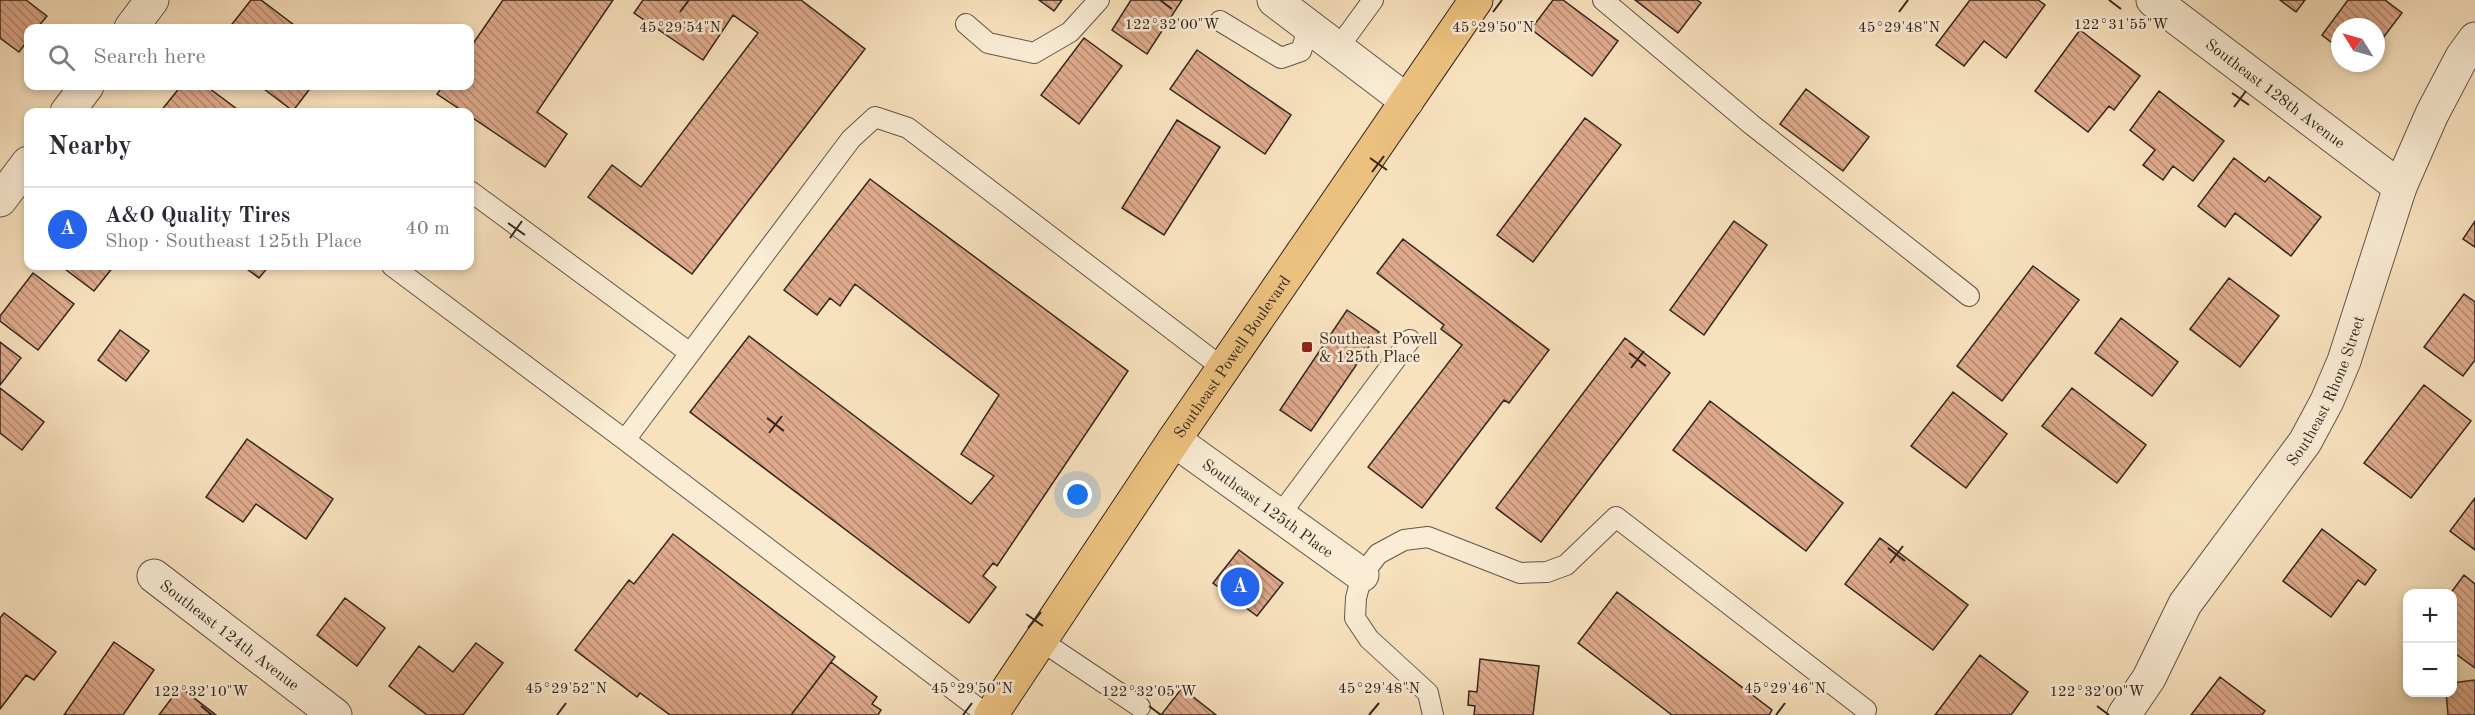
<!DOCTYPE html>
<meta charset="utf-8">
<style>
:root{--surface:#fff;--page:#f7f7f7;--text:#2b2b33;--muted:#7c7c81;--line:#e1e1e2;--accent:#2563eb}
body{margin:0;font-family:"Old Standard TT",serif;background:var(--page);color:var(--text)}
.controls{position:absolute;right:18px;bottom:18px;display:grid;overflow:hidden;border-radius:12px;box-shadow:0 3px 9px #0003}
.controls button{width:54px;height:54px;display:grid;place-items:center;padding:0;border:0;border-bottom:2px solid var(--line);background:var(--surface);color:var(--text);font:30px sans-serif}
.compass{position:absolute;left:2331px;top:18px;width:54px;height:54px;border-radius:50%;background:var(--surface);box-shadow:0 3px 9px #0003;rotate:307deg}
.you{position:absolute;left:1078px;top:495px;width:21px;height:21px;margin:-15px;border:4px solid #fff;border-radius:50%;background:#1a73e8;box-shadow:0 0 0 9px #1a73e833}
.badge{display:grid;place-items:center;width:39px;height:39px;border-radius:50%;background:var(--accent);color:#fff;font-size:20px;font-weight:700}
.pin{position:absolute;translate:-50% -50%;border:3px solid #fff;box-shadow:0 2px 6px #0006}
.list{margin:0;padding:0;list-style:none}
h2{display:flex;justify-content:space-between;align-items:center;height:78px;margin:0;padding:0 24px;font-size:26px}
h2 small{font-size:20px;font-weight:400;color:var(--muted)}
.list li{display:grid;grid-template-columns:39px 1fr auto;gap:18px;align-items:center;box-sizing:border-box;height:84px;padding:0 24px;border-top:2px solid var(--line)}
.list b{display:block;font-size:22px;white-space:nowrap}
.list p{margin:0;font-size:20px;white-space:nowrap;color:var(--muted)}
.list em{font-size:20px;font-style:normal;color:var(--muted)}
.icon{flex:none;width:33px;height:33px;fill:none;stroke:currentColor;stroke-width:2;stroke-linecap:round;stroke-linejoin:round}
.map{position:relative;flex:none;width:2475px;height:715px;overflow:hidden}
.search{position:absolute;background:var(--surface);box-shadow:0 3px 9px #0003;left:24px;top:24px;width:450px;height:66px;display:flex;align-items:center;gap:15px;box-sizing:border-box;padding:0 21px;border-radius:12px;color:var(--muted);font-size:22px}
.panel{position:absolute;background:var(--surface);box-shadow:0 3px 9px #0003;left:24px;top:108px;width:450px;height:162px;border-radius:12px}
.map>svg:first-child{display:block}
</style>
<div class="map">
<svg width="2475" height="715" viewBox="0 0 2475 715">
<defs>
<pattern id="building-back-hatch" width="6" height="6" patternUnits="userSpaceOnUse" patternTransform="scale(1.5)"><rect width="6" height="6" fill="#dfaa8c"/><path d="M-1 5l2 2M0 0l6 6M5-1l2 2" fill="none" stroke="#b58a72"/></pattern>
</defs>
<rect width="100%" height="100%" fill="#f8e2be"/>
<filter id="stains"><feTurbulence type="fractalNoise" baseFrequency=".00333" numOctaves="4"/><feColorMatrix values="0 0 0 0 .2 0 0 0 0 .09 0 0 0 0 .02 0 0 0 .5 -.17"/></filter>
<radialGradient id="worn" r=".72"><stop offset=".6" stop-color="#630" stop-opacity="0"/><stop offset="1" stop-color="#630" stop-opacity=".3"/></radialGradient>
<path fill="url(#building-back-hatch)" stroke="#322620" stroke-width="1.5" d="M0,0H26L47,16L37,28H28V40L19,52L0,38Z
M251,0H261L298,28H229Z
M503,0H613L537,112L567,134L545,167L470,116V112H464L437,94L443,86H470V48Z
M643,0H801L865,49L692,274L588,197L612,165L641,187L758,33L733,15L703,60L634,13Z
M1039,0H1062L1054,11Z
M1131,0H1182L1147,54L1112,30Z
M1553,0H1563L1618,41L1592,76L1531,29Z
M1635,0H1697L1701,3L1678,33Z
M1970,0H2038L2045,5L2006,58L1984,41L1964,66L1936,45Z
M2280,0H2305L2296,12Z
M2348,0H2385L2402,13L2376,47V27H2340V49L2322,35Z
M2080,30L2140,76L2114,110L2109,106L2088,132L2035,91Z
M1084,38L1122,66L1079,124L1041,95Z
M1197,50L1291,115L1265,154L1170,89Z
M181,86H206L241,112H160Z
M260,86H312L293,111Z
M1806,89L1869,137L1843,171L1780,124Z
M2159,91L2224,141L2193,181L2173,166L2163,180L2143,165L2155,150L2130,130Z
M1585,118L1621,145L1533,262L1497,235Z
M1177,120L1220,147L1164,235L1122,208Z
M2234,158L2265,182L2269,177L2321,217L2291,256L2235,213L2225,227L2198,206Z
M870,179L1128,371L997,566L993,563L983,576L996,587L969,623L690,412L749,336L971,504L994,476L961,454L999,395L855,284L840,306L830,298L817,315L784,290Z
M1734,221L1767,245L1704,335L1670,310Z
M2475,221V247L2463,239Z
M1403,239L1549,350L1509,403L1504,400L1422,508L1368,467L1462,345L1441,329L1444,325L1377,273Z
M61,266H114L94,291Z
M243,266H269L259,278Z
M2033,266L2079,300L2002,401L1957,366Z
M33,273L74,304L38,350L0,321V316Z
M2229,278L2279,316L2240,367L2190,329Z
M2464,294L2475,302V360L2463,376L2424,347Z
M1347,310L1379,332L1311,431L1280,410Z
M2121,318L2178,362L2152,396L2095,353Z
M120,330L149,351L126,381L98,360Z
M1625,338L1670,373L1541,542L1496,508Z
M0,342L21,358L0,385Z
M2424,385L2471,421L2411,498L2364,463Z
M0,388L44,422L22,450L0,433Z
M2072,388L2146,445L2117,483L2042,426Z
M1953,392L2007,434L1966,488L1911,446Z
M1710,401L1843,503L1806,551L1673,450Z
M247,439L333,499L306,539L256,504L243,522L206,497Z
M2475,498V550L2450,531Z
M2322,529L2376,570L2365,585L2358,580L2331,617L2283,581Z
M673,534L835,657L791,715H670L640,693L637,697L575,650L629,580L634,584Z
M1880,538L1968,605L1933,650L1845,584Z
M1239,550L1283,583L1257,616L1213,583Z
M2464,575L2475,584V668L2452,651V594H2450Z
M1617,592L1772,710L1769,715H1672L1578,643Z
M345,598L385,628L357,666L317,635Z
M4,613L56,652L34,680L26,675L0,709V618Z
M114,642L154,670L123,715H64Z
M476,643L503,663L463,715H427L389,686L419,646L453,672Z
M1980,655L2028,692L2011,715H1935Z
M1480,659L1539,666L1533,715H1474L1475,706L1468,705L1469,691L1477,692Z
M831,662L877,697L872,704L881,710L878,715H791Z
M2220,677L2265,711L2262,715H2191Z
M2475,680V715H2448L2446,692H2452V683Z
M180,687L216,715H159Z
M1182,688L1216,715H1161Z"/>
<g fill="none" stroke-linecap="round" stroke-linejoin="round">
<defs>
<path id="lane" d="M1603,0L1752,125L1969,296
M1220,21L1281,58L1301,51L1309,27
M966,24L988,43L1034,53L1070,32L1099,0
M1338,48L1373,0
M470,191L690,353
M392,266L625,440
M1279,516L1410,340
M1040,640L1140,707
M987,715L625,440L851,139L875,117L908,128L1224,369
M1433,715L1428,693L1369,639L1355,618L1356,598L1362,575L1378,554L1404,540L1428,537L1520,573L1547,572L1566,565L1616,517L1866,710"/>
<g id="street">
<path d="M1274,0L1407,101"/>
<path id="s1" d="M2153,0L2400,187"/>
<path d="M131,28L152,0"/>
<path d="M67,112L87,86"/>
<path d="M0,200L28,163"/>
<path id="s2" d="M1174,440L1362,575"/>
<path id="s3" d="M154,576L335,715"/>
<path id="s4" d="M2124,715L2149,678L2185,604L2305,442L2327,401L2344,361L2400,187L2432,114L2462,57L2475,39"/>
</g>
<g id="primary">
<path id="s5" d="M991,715L1174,440L1476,0"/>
</g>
</defs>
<use href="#lane" stroke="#645548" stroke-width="22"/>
<use href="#street" stroke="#645548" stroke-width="35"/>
<use href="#primary" stroke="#322620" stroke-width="35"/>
<use href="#lane" stroke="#faecd5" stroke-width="20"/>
<use href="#street" stroke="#faecd5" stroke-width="33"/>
<use href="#primary" stroke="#ecc17f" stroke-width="33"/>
</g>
<path fill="none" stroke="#322620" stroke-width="2" d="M1160,0L1172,9M2109,0L2121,9M680,12L689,0M1493,12L1502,0M1899,12L1908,0M2232,93L2249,105M2234,107L2246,91M1370,158L1387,170M1372,172L1384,156M508,223L525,235M510,238L522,221M1629,353L1646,366M1631,368L1644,351M767,418L784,431M769,433L782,416M1888,548L1905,561M1890,563L1903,546M1026,614L1043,626M1028,628L1041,612M201,706L212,715M1149,706L1161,715M2097,706L2109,715M557,715L566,703M963,715L972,703M1369,715L1379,703M1776,715L1785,703"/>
<rect fill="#8f2418" stroke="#faecd5" stroke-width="2" x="1301" y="341" width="12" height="12" rx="3"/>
<g text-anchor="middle" stroke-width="5" stroke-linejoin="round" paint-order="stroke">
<g font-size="16" fill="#322620" stroke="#faecd5">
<text dy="6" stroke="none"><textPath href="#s1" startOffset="154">Southeast 128th Avenue</textPath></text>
<text dy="6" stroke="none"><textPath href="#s5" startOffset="432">Southeast Powell Boulevard</textPath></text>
<text dy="6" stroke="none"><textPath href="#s4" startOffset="384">Southeast Rhone Street</textPath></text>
<text dy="6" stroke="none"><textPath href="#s2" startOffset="116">Southeast 125th Place</textPath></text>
<text dy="6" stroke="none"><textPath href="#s3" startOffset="96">Southeast 124th Avenue</textPath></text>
</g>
<g font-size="16" fill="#322620" stroke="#faecd5" text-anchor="start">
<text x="1319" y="344">Southeast Powell<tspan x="1319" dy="18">&amp; 125th Place</tspan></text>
</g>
</g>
<g font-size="15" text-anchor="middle" fill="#322620" stroke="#faecd5" stroke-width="5" stroke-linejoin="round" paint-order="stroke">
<text x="1172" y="29">122°32'00"W</text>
<text x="2121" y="29">122°31'55"W</text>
<text x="680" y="32">45°29'54"N</text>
<text x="1493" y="32">45°29'50"N</text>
<text x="1899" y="32">45°29'48"N</text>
<text x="566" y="693">45°29'52"N</text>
<text x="972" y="693">45°29'50"N</text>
<text x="1379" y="693">45°29'48"N</text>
<text x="1785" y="693">45°29'46"N</text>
<text x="201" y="696">122°32'10"W</text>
<text x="1149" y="696">122°32'05"W</text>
<text x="2097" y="696">122°32'00"W</text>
</g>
<rect width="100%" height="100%" filter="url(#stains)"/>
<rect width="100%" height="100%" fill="url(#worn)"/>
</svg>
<div class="controls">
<button>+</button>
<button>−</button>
</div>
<svg class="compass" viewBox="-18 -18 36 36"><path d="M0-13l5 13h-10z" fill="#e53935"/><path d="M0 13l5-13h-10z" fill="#7c7c81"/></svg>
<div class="you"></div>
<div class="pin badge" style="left:1240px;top:587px">A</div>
<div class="search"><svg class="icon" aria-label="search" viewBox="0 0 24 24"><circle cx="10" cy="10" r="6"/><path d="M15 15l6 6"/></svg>Search here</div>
<section class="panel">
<h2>Nearby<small></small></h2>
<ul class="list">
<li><span class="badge">A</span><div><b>A&amp;O Quality Tires</b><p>Shop · Southeast 125th Place</p></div><em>40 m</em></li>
</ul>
</section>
</div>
